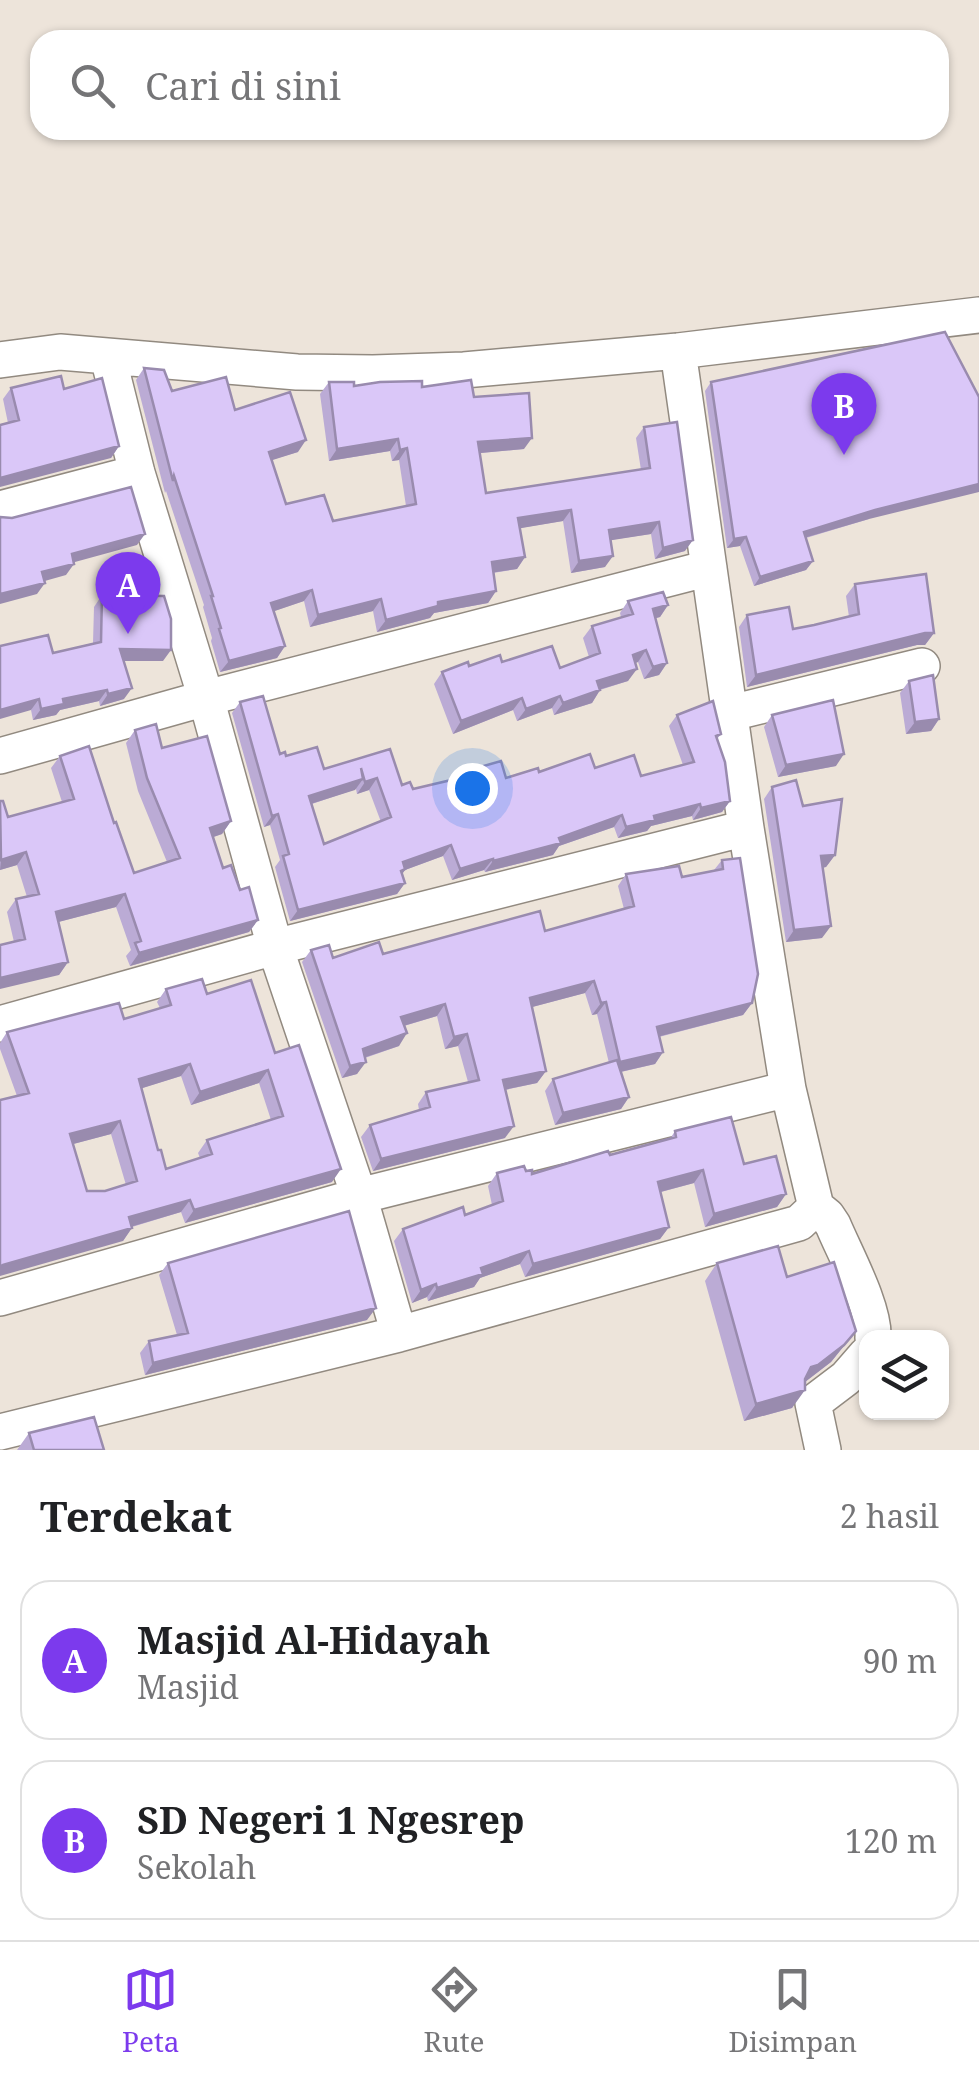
<!DOCTYPE html>
<html lang="id">
<style>
:root{--surface:#fff;--page:#f6f6f6;--text:#202124;--muted:#757577;--line:#e0e0e0;--accent:#7c3aed}
body{margin:0;font-family:"Noto Serif",serif;background:var(--page);color:var(--text)}
.controls{position:absolute;right:30px;bottom:30px;display:grid;overflow:hidden;border-radius:20px;box-shadow:0 2px 8px #0004}
.controls button{width:90px;height:90px;display:grid;place-items:center;padding:0;border:0;border-bottom:2px solid var(--line);background:var(--surface);color:var(--text);font:50px sans-serif}
.you{position:absolute;left:472px;top:788px;width:35px;height:35px;margin:-25px;border:8px solid #fff;border-radius:50%;background:#1a73e8;box-shadow:0 0 0 15px #1a73e833}
.badge{display:grid;place-items:center;width:65px;height:65px;border-radius:50%;background:var(--accent);color:#fff;font-size:32px;font-weight:700}
.pin{position:absolute;translate:-50% -82px;filter:drop-shadow(0 2px 5px #0008)}
.pin::after{content:'';position:absolute;top:52px;width:35px;height:30px;background:inherit;clip-path:polygon(0 0,100% 0,50% 100%)}
.list{margin:0;padding:0;list-style:none}
h2{display:flex;justify-content:space-between;align-items:center;height:130px;margin:0;padding:0 40px;font-size:42px}
h2 small{font-size:32px;font-weight:400;color:var(--muted)}
.list li{display:grid;grid-template-columns:65px 1fr auto;gap:30px;align-items:center;box-sizing:border-box;height:160px;margin:0 20px 20px;padding:0 20px;border:2px solid var(--line);border-radius:30px}
.list b{display:block;font-size:38px;white-space:nowrap}
.list p{margin:0;font-size:32px;white-space:nowrap;color:var(--muted)}
.list em{font-size:32px;font-style:normal;color:var(--muted)}
.icon{flex:none;width:55px;height:55px;fill:none;stroke:currentColor;stroke-width:2;stroke-linecap:round;stroke-linejoin:round}
.map{position:relative;flex:none;width:979px;height:1450px;overflow:hidden}
.search{position:absolute;background:var(--surface);box-shadow:0 2px 8px #0004;left:30px;right:30px;top:30px;height:110px;display:flex;align-items:center;gap:25px;box-sizing:border-box;padding:0 35px;border-radius:30px;color:var(--muted);font-size:38px}
.sheet{height:490px;background:var(--surface)}
nav{display:flex;justify-content:space-around;align-items:center;box-sizing:border-box;height:140px;border-top:2px solid var(--line);background:var(--surface);font-size:28px;color:var(--muted)}
nav a{display:grid;justify-items:center;gap:5px}
nav .on{color:var(--accent)}
.map>svg:first-child{display:block}
</style>
<div class="map">
<svg width="979" height="1450" viewBox="0 0 979 1450">
<rect width="100%" height="100%" fill="#ede4da"/>
<g fill="none" stroke-linecap="round" stroke-linejoin="round">
<defs>
<path id="minor" d="M108,357L137,473L206,698L275,947L359,1196L399,1334
M0,360L60,352L297,372L373,373L464,370L678,351L979,315
M0,509L137,473
M731,713L922,666
M0,756L206,698L709,568
M0,1024L275,947L746,828
M816,1207L827,1216L833,1225C845,1254 875,1308 873,1338
M0,1298L359,1196L788,1089
M0,1432L399,1334L799,1223L816,1207L788,1089L746,828L678,351
M823,1450L813,1403L846,1378L866,1355"/>
</defs>
<use href="#minor" stroke="#928a80" stroke-width="38"/>
<use href="#minor" stroke="#fff" stroke-width="35"/>
</g>
<path fill="#bbabd5" fill-rule="evenodd" d="M144,368L172,391L235,410L298,452L271,460L286,504L333,521L406,506L399,460L392,461L390,451L329,461L320,394L329,382L354,386L422,387L474,397L524,449L480,453L486,493L641,470L636,438L644,427L685,551L655,559L651,534L610,540L605,567L571,573L563,521L520,528L525,557L517,569L493,573L496,591L488,603L434,613L430,618L377,632L373,611L310,627L304,601L274,611L285,646L277,658L220,672L211,641L212,638L203,607L204,605L166,491L165,493L136,380Z
M711,382L869,519L806,538L813,561L806,570L754,586L740,546L727,548L705,391Z
M11,388L64,389L119,446L111,458L8,423L3,399Z
M855,584L934,633L925,645H917L747,687L739,627L747,615L793,629L849,617L846,596Z
M102,595L163,661H123L124,699L100,706L99,701L60,710L56,715L33,720L31,710L53,653L93,643L94,607Z
M628,601L668,605L660,617L656,618L667,663L659,675L644,679L638,662L635,663L628,681L600,690L592,703L554,715L552,708L517,721L513,710L453,734L434,684L442,672L502,662L560,668L589,657L583,638L592,626L621,617L620,613Z
M909,681L939,719L931,731L906,734L900,693Z
M240,702L280,754L324,769L390,749L402,785L413,789L462,777L466,771L506,778L539,772L595,768L641,776L683,765L669,726L677,715L721,734L717,739L730,801L722,812L693,820L692,816L651,826L647,831L618,838L614,827L559,846L553,855L485,872L484,870L452,880L443,856L405,870L402,874L405,883L397,894L290,921L275,867L280,860L270,825L264,827L232,713ZM356,789L357,794L369,790L381,822L324,844L312,804Z
M772,715L836,766L778,777L764,727Z
M135,730L162,748L231,821L222,834L213,837L223,868L240,890L258,920L249,932L130,966L126,956L131,950L116,907L58,922L68,962L59,975L14,942L7,912L16,899L27,897L17,865L0,870V801L8,817L62,802L51,768L60,756L114,823L134,873L167,862L138,791L126,743Z
M772,787L803,806L835,855L826,867L823,868L822,938L786,942L764,799Z
M722,860L752,1003L743,1015L659,1037L663,1052L655,1064L621,1072L629,1097L621,1109L555,1125L545,1091L553,1079L609,1063L597,1014L592,1015L585,993L532,1007L546,1071L537,1083L505,1090V1138L373,1171L361,1137L370,1125L419,1110L418,1104L426,1092L468,1082L458,1046L445,1049L437,1016L404,1026L399,1046L365,1058L357,1074L342,1078L302,962L311,950L333,958L383,954L545,931L624,909L618,886L626,874L682,877L714,870Z
M166,989L207,994L275,1053L332,1182L185,1223L181,1212L132,1227L123,1241L17,1096L0,1049V1043L7,1032L124,1019L160,1008L157,1002ZM181,1076L191,1105L259,1083L271,1120L207,1140L198,1153L200,1158L166,1169L158,1150L142,1088ZM111,1134L126,1185L105,1191H87L73,1144Z
M675,1131L744,1164L786,1194L777,1207L705,1227L694,1183L661,1192L669,1227L660,1239L525,1277L520,1264L480,1278L474,1287L428,1301L427,1297L412,1303L394,1241L403,1229L465,1215L492,1205L488,1186L497,1173L526,1171L532,1174L670,1139Z
M168,1263L367,1320L145,1375L140,1353L149,1341L177,1335L159,1275Z
M717,1263L787,1277L856,1331L831,1362L805,1382L792,1408L744,1421L705,1281Z
M29,1433L104,1450H17Z"/>
<path fill="#998bae" d="M532,438L524,449L470,454L478,442Z
M398,439L390,451L329,461L337,449Z
M306,440L298,452L260,464L269,452Z
M119,446L111,458L0,487V478Z
M407,448L399,460L392,461L400,450Z
M979,484V492L869,519L797,540L804,532L875,510Z
M571,510L563,521L510,530L518,518Z
M659,522L651,534L600,542L609,530Z
M145,534L137,545L64,565L72,554Z
M746,537L740,546L727,548L734,539Z
M693,540L685,551L655,559L663,548Z
M613,556L605,567L571,573L579,561Z
M525,557L517,569L483,574L492,562Z
M813,561L806,570L754,586L760,577Z
M74,564L66,575L34,584L42,572Z
M45,583L37,594L0,604V594Z
M312,590L304,601L263,615L271,603Z
M496,591L488,603L434,613L430,618L377,632L386,620L438,602Z
M381,599L373,611L310,627L318,615Z
M668,605L660,617L645,621L653,609Z
M925,633H934L925,645H917L747,687L756,675Z
M285,646L277,658L220,672L229,661Z
M120,649L171,650L163,661H112Z
M646,650L638,662L624,667L633,655Z
M667,663L659,675L644,679L653,667Z
M637,669L628,681L588,693L597,681Z
M132,688L124,699L100,706L108,694Z
M107,690L99,701L60,710L56,715L33,720L41,709L63,699Z
M600,690L592,703L554,715L563,703Z
M560,696L552,708L517,721L526,709Z
M522,698L513,710L453,734L461,721Z
M39,699L31,710L0,719V710Z
M939,719L931,731L906,734L915,722Z
M844,754L836,766L778,777L786,765Z
M377,778L369,790L357,794L365,782Z
M363,779L355,790L301,807L309,796Z
M730,801L722,812L693,820L701,808Z
M700,804L692,816L651,826L647,831L618,838L626,827L654,816Z
M278,814L270,825L264,827L272,816Z
M622,815L614,827L559,846L553,855L485,872L493,861Z
M231,821L222,834L202,841L210,828Z
M451,845L443,856L405,870L397,881L403,862Z
M26,852L17,865L0,870L1,860Z
M835,855L826,867L813,869L821,856Z
M493,859L484,870L452,880L460,869Z
M405,883L397,894L290,921L298,910Z
M125,894L116,907L47,925L56,912Z
M258,920L249,932L130,966L139,953Z
M831,926L822,938L786,942L794,930Z
M68,962L59,975L0,989V978Z
M594,981L585,993L521,1010L530,998Z
M606,1002L597,1014L592,1015L601,1003Z
M752,1003L743,1015L649,1039L657,1027Z
M445,1004L437,1016L393,1029L401,1017Z
M407,1033L399,1046L354,1061L363,1049Z
M467,1034L458,1046L445,1049L454,1037Z
M663,1052L655,1064L611,1074L620,1062Z
M366,1062L357,1074L342,1078L350,1066Z
M190,1064L181,1076L130,1092L139,1079Z
M268,1070L259,1083L191,1105L200,1092Z
M546,1071L537,1083L494,1092L503,1080Z
M629,1097L621,1109L555,1125L563,1113Z
M120,1121L111,1134L62,1147L70,1134Z
M514,1126L505,1138L373,1171L381,1159Z
M341,1169L332,1182L185,1223L194,1210Z
M703,1170L694,1183L649,1195L658,1182Z
M786,1194L777,1207L705,1227L714,1214Z
M190,1200L181,1212L120,1230L129,1217Z
M669,1227L660,1239L525,1277L533,1264Z
M132,1228L123,1241L0,1276V1267L3,1265Z
M529,1251L520,1264L480,1278L474,1287L428,1301L437,1288L481,1268Z
M436,1284L427,1297L412,1303L421,1290Z
M376,1308L367,1320L145,1375L153,1363Z
M856,1331L831,1362L805,1382L799,1384L811,1367Z
M805,1390L792,1408L744,1421L756,1404Z"/>
<path fill="#dac7f8" stroke="#998bae" stroke-width="2.5" fill-rule="evenodd" d="M945,332L979,397V484L875,510L804,532L813,561L760,577L746,537L734,539L711,382Z
M144,368L164,370L172,391L226,377L235,410L290,392L306,440L269,452L286,504L324,495L333,521L416,504L407,448L400,450L398,439L337,449L329,382H354V386L380,382L422,381V387L471,380L474,397L529,393L532,438L478,442L486,493L650,468L644,427L677,422L693,540L663,548L659,522L609,530L613,556L579,561L571,510L518,518L525,557L492,562L496,591L438,602V606L386,620L381,599L318,615L312,590L271,603L285,646L229,661L219,629L221,628L211,596H213L174,476L173,481Z
M61,376L64,389L102,378L119,446L0,478V425L19,420L11,388Z
M131,487L145,534L72,554L74,564L42,572L45,583L0,594V517L12,518Z
M926,574L934,633H925L756,675L747,615L789,607L793,629L814,625L859,614L855,584Z
M663,592L668,605L653,609L667,663L653,667L646,650L633,655L637,669L597,681L600,690L563,703L560,696L526,709L522,698L461,721L442,672L468,662L469,666L500,655L502,662L552,646L560,668L600,653L592,626L633,614L628,601Z
M102,595L164,596L171,619V650L120,649L132,688L108,694L107,690L63,699L64,704L41,709L39,699L0,710V646L48,635L53,653L101,642Z
M933,675L939,719L915,722L909,681Z
M263,696L280,754L285,752L286,756L317,747L324,769L390,749L402,785L410,782L413,789L468,776L466,771L501,761L506,778L538,768L539,772L590,754L595,768L634,755L641,776L694,762L677,715L713,701L721,734L716,736L725,762L730,801L701,808L700,804L654,816L655,820L626,827L622,815L559,838L561,843L493,861V859L460,869L451,845L403,862L405,869L401,871L405,883L298,910L283,856L289,854L278,814L272,816L240,702ZM361,768L365,782L377,778L391,817L324,844L309,796L363,779Z
M833,700L844,754L786,765L772,715Z
M156,724L162,748L207,736L231,821L210,828L223,868L231,865L240,890L249,887L258,920L139,953L135,943L141,941L125,894L56,912L68,962L0,978V945L25,939L16,899L39,894L26,852L1,860L0,801H3L8,817L74,799L60,756L89,746L114,823L116,822L134,873L180,858L147,778L135,730Z
M796,780L803,806L842,799L835,855L821,856L831,926L794,930L772,787Z
M740,858L758,974L752,1003L657,1027L663,1052L620,1062L606,1002L601,1003L594,981L530,998L546,1071L503,1080L514,1126L381,1159L370,1125L430,1107L426,1092L479,1080L467,1034L454,1037L445,1004L401,1017L407,1033L363,1049L366,1062L350,1066L311,950L329,945L333,958L379,942L383,954L540,911L545,931L634,906L626,874L679,866L682,877L723,869L722,860Z
M202,979L207,994L251,980L275,1053L299,1045L341,1169L194,1210L190,1200L129,1217L132,1228L3,1265L0,1267V1100L29,1093L7,1032L119,1003L124,1019L171,1005L166,989ZM190,1064L200,1092L268,1070L283,1116L207,1140L212,1154L166,1169L161,1150H158L139,1079ZM120,1121L137,1181L105,1191H87L70,1134Z
M617,1060L629,1097L563,1113L553,1079Z
M731,1117L744,1164L776,1156L786,1194L714,1214L703,1170L658,1182L669,1227L533,1264L529,1251L481,1268L483,1274L437,1288L436,1284L421,1290L403,1229L463,1207L465,1215L503,1201L497,1173L524,1166L526,1171L532,1170V1174L608,1151L610,1155L676,1137L675,1131Z
M349,1211L376,1308L153,1363L149,1341L188,1333L168,1263Z
M778,1246L787,1277L834,1262L856,1331L844,1345L818,1365L811,1367L805,1379V1390L756,1404L717,1263Z
M94,1417L104,1450H34L29,1433Z"/>
</svg>
<div class="controls">
<button><svg class="icon" aria-label="layers" viewBox="0 0 24 24"><path d="M12 4l9 5-9 5-9-5zM3 14l9 5 9-5"/></svg></button>
</div>
<div class="you"></div>
<div class="pin badge" style="left:128px;top:634px">A</div>
<div class="pin badge" style="left:844px;top:455px">B</div>
<div class="search"><svg class="icon" aria-label="search" viewBox="0 0 24 24"><circle cx="10" cy="10" r="6"/><path d="M15 15l6 6"/></svg>Cari di sini</div>
</div>
<section class="sheet">
<h2>Terdekat<small>2 hasil</small></h2>
<ul class="list">
<li><span class="badge">A</span><div><b>Masjid Al-Hidayah</b><p>Masjid</p></div><em>90 m</em></li>
<li><span class="badge">B</span><div><b>SD Negeri 1 Ngesrep</b><p>Sekolah</p></div><em>120 m</em></li>
</ul>
</section>
<nav>
<a class="on"><svg class="icon" aria-label="map" viewBox="0 0 24 24"><path d="M3 6l6-2 6 2 6-2v14l-6 2-6-2-6 2zM9 4v14M15 6v14"/></svg>Peta</a>
<a><svg class="icon" aria-label="directions" viewBox="0 0 24 24"><path d="M12 3l9 9-9 9-9-9zM9 14v-3h6M13 9l2 2-2 2"/></svg>Rute</a>
<a><svg class="icon" aria-label="saved" viewBox="0 0 24 24"><path d="M7 4h10v16l-5-4-5 4z"/></svg>Disimpan</a>
</nav>
